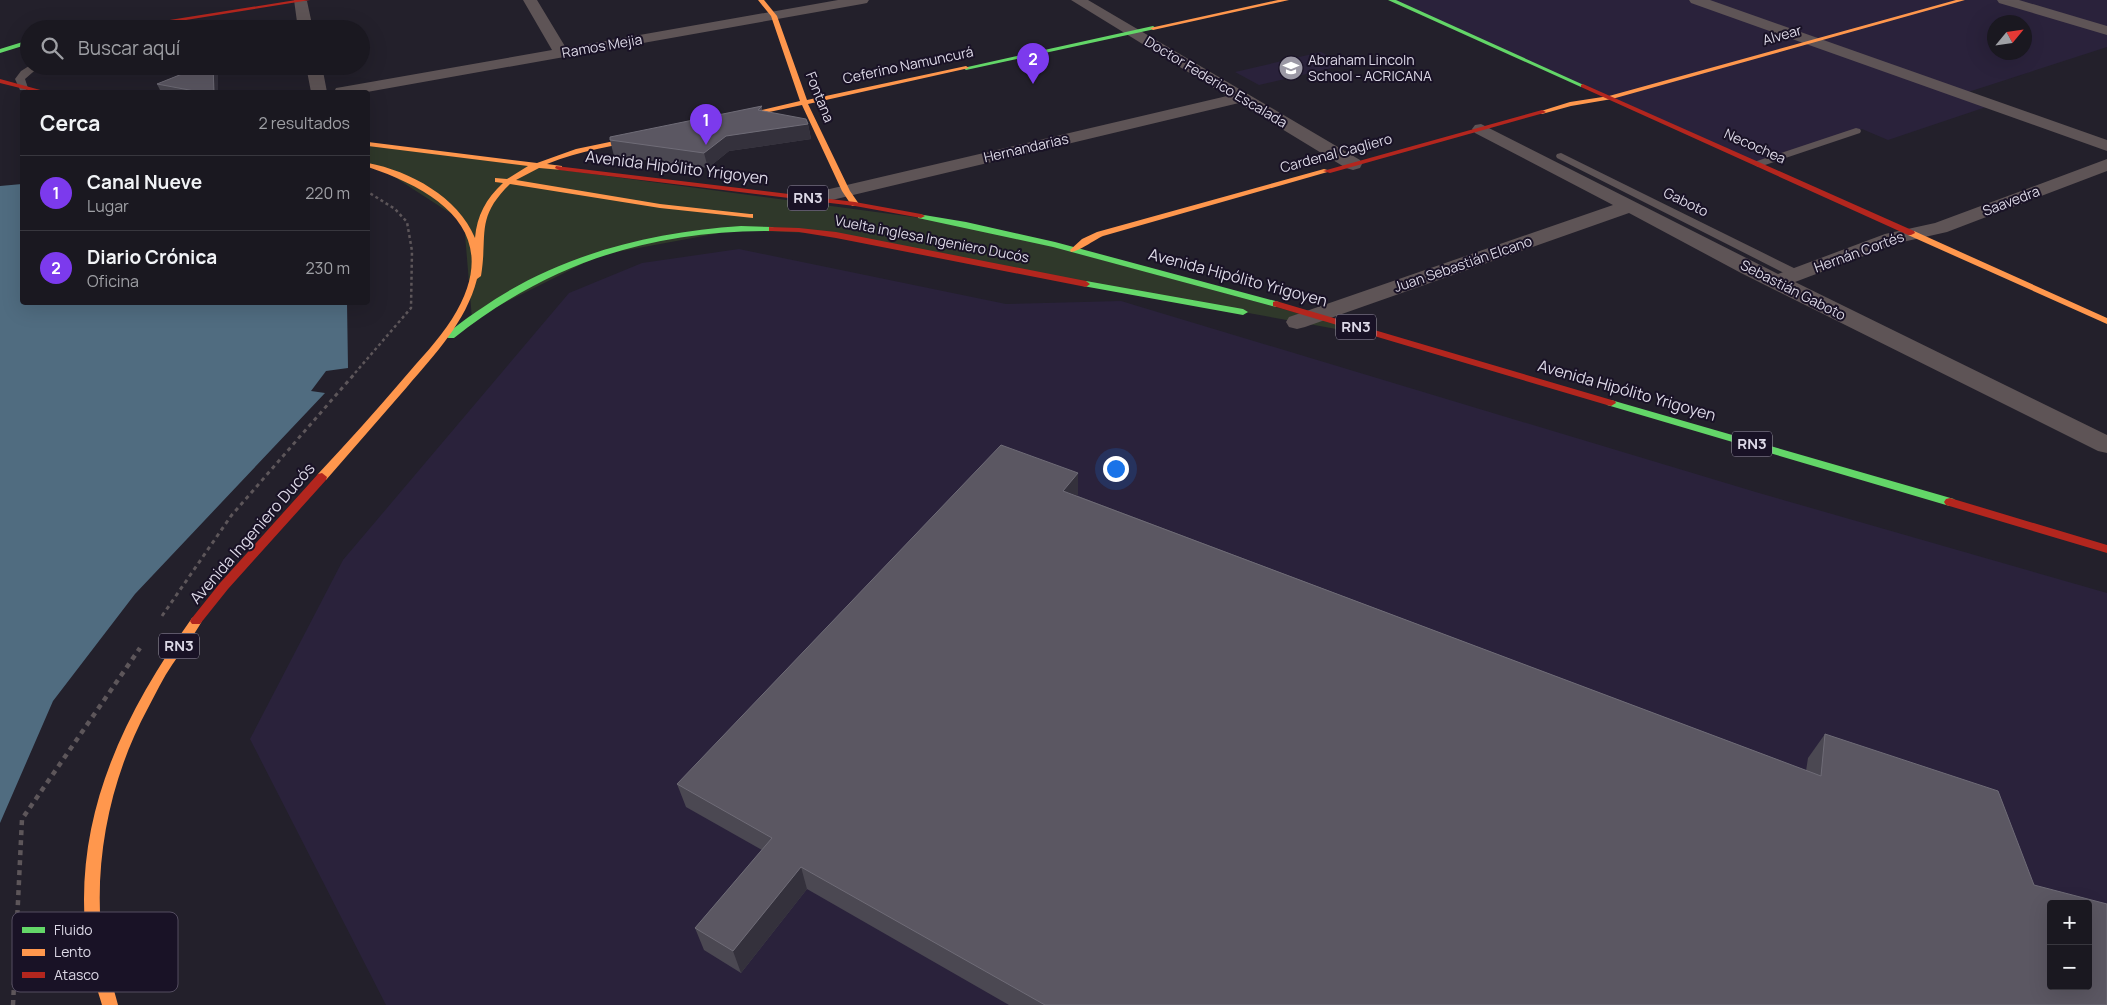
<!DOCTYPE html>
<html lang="es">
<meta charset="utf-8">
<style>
:root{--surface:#1a1820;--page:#27252d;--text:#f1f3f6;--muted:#9fa0a5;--line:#38373e;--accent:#7c3aed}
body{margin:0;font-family:Manrope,sans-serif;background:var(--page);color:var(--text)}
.controls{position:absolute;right:15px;bottom:15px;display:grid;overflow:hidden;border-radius:5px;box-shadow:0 5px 20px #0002}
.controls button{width:45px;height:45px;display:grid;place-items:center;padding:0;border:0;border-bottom:1px solid var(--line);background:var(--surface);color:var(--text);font:25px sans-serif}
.compass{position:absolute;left:1987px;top:15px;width:45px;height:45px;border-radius:50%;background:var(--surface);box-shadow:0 5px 20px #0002;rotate:61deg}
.you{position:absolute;left:1115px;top:468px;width:18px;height:18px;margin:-12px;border:4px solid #fff;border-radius:50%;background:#1a73e8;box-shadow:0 0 0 8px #1a73e833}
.badge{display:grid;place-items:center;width:32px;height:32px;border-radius:50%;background:var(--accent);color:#fff;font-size:16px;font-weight:700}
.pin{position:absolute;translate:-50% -41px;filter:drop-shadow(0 1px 2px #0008)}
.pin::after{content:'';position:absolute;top:26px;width:18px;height:15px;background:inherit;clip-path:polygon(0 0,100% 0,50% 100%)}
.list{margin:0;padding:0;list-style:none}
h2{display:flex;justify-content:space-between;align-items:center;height:65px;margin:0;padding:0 20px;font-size:21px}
h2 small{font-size:16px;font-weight:400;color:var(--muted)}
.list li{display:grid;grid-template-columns:32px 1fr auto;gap:15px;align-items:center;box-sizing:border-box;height:75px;padding:0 20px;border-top:1px solid var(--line)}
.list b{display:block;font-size:19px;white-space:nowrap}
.list p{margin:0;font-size:16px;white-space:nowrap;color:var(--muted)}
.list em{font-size:16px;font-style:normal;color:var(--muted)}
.icon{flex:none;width:28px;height:28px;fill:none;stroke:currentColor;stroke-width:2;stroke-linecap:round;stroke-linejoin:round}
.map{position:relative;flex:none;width:2107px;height:1005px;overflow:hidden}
.search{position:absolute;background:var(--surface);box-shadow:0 5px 20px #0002;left:20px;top:20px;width:350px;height:55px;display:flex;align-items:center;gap:12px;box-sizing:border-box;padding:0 18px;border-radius:28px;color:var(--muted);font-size:19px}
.panel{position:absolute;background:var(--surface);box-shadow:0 5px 20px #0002;left:20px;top:90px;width:350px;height:215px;border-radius:5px}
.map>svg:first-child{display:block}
</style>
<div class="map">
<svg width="2107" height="1005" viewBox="0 0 2107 1005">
<rect width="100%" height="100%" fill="#23202b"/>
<path fill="#2a223b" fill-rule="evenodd" d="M1391,0H2107V47L1962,94L1992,105L1888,140L1862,129L1758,164ZM1994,22H2024V52H1994Z
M1321,52L1345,65L1259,85L1235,72Z
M739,249L1006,304L1121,301L1759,493L2107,593V1005H386L250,739L343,560L569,293L642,263ZM2051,904H2088V986H2051Z"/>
<path fill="#2f382a" d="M368,144L973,225L1397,340L1039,275L834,234L736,230L600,255L472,319L464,222L382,169L368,165Z"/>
<path fill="#506c80" d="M22,184V302L347,303L348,368L326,371L311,391L325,393L135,594L53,701L0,823V186Z"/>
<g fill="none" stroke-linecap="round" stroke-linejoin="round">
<path stroke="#5d565a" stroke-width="2.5" stroke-dasharray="3 3" stroke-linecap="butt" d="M355,373L411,308L412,251L407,222L395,209L368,192"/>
<path stroke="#5d565a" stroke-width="3" stroke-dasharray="4 4" stroke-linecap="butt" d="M162,616L231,516L356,372"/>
<path stroke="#5d565a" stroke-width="4.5" stroke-dasharray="5 5" stroke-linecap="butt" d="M13,1005L22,819L140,648"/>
<path fill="#5e5456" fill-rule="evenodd" d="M29,66H40L25,79L28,88L26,90H20L15,79L21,71Z
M1856,128L1860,129L1861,131L1860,133L1762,166L1758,167L1753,164L1754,162Z
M1561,153L1802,272L1804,275L1798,279L1794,278L1557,158L1556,156L1557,154Z"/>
<path fill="#5e5456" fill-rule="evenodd" d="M294,0L307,1L313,29H298Z
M523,0H537L566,48L838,0H869L867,3L862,4L367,92H334L336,88L342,87L552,50Z
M1071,0H1088L1360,160L1362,164L1360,168L1353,170L1346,168L1239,103L811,205L804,203L801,199L804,195L1227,96Z
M1689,0H1710L2107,140V151L1691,3Z
M1997,0H2019L2107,26V35L1999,3Z
M306,66H322L327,92H311Z
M1481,124L1778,274L1885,234L1935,223L2107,159V171L1947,232L1898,243L1795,282L2107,435V453L2098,451L1741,273L1629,213L1305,327L1297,329L1289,327L1286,322L1289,317L1613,205L1475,133L1472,129L1475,125Z"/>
<path fill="#63d668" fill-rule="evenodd" d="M1388,0H1396L1586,86L1581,87Z
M1153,26L1156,28L1155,29L966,70L963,68Z
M29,40V44L0,53V49Z
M918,214L966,222L1055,242L1279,302L1281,304L1276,307L1053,247L918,218Z
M741,226L772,227L776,229L772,231C650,231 550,262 454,338H448L446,336C456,325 470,316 482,308C558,255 650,232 741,226Z
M1086,281L1243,309L1248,312L1243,315L1083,286L1082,284Z
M1611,400L1954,499L1956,502L1950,506L1946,505L1607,405L1606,403L1607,401Z"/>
<path fill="#ff974d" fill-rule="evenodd" d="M758,0H764L777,16L807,100L966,66L969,68L808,104L850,191L859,204L858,206H852L842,191L802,105L727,121L723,119L800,101L771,16Z
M1278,0H1289L1153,30L1150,28Z
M1956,0H1965L1612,99L1571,106L1542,114L1538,112L1570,102L1609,96Z
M648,134H651V138C616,146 580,150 547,164L562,166V170L539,168L516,180L660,204L750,214H753V218L660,208L510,184C475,218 488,234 481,276L477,279C466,322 435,354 407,387C380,418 353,449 326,480H318L317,477L318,474C347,443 376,411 404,378C420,359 438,341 452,319C505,235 442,192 368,167V163C410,171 458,197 475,238C477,215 486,199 503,183L495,182V178L507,179L528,166L368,146V142L537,163L576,149Z
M1324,169L1331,171L1103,236C1094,240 1078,252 1071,252L1070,250L1082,239L1097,232Z
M1908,231H1914L2107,318V324L1908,235Z
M196,616L200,618L202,621C194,636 182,650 172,665C163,678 156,693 148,708C108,782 91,871 104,954C107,971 114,988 118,1005H102C97,988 91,971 88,953C69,826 120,719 192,618Z"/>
<path fill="#b3261e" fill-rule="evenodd" d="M296,0H310L130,29H113Z
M0,79L44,91L45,92H36L0,83Z
M1583,84L1914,231L1915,233L1911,235H1908L1581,87V85Z
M1542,110L1546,112L1544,113L1330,173L1323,171Z
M556,166L855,202L921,214L925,216L921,218L855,206L559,170L555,168Z
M769,227L799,228L836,232L1086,281L1090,284L1086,287L836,238L799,232L772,231H769Z
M1276,301L1615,401L1616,403L1611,406L1607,405L1273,306V302Z
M322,473L327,477L326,480L228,589L200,624H192L190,621L192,618L220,583L318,474Z
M1950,498L2107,545V553L1946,505L1944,502L1946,499Z"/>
</g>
<path fill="#4b4852" d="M58,66H84L73,70Z
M202,66H215L218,72V92H161L157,84Z
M762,106V111L808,124L811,139L729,151L708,168L614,156L610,140Z
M1078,496L1806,771L1808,758L1825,734L2034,885L2107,1005H1009L807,889L741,973L704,950L695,928L762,850L686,807L677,784Z"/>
<path fill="#34313c" d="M70,66H84L73,70Z
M213,66H215L218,72V92H214Z
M808,124L811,139L729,151L708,168L704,153L726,136Z
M1078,473V496L1063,491Z
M801,867L807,889L741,973L733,951Z"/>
<path fill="#5b5762" stroke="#6f6c77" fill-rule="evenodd" d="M29,43V53H26V44Z
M202,66H213L214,92H200L157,84Z
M762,106L758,110L806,119L808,124L726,136L704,153L610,140V137Z
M1001,445L1078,473L1063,491L1821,776L1825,734L1998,791L2034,885L2107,904V1005H1045L801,867L733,951L695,928L772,838L677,784ZM2051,904H2088V986H2051Z"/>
<defs>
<symbol id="school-disc" viewBox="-11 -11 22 22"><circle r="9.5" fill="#9b98a5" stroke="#191226"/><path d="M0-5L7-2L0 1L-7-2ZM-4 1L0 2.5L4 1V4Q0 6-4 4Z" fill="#fff"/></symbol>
</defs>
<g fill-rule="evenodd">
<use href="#school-disc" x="1277" y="54" width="28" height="28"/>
</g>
<g text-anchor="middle" stroke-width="4" stroke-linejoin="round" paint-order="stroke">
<g font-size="14" fill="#dcd8e6" stroke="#191226">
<text transform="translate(1782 35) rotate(-16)" y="5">Alvear</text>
<text transform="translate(602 46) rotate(-10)" y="5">Ramos Mejia</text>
<text transform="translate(908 65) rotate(-12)" y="5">Ceferino Namuncurá</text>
<text transform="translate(1216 82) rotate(31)" y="5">Doctor Federico Escalada</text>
<text transform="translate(820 97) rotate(68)" y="5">Fontana</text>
<text transform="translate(1755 146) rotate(24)" y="5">Necochea</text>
<text transform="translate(1026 148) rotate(-13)" y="5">Hernandarias</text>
<text transform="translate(1336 153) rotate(-15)" y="5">Cardenal Cagliero</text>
<text transform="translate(2011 201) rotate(-21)" y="5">Saavedra</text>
<text transform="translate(1686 202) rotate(26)" y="5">Gaboto</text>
<text transform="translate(932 239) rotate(11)" y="5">Vuelta inglesa Ingeniero Ducós</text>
<text transform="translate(1859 252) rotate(-20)" y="5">Hernán Cortés</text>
<text transform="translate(1463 264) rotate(-19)" y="5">Juan Sebastián Elcano</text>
<text transform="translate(1793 290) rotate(27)" y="5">Sebastián Gaboto</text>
</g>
<g font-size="14" fill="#dcd8e6" stroke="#191226" text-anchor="start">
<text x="1308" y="65">Abraham Lincoln<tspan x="1308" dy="16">School - ACRICANA</tspan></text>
</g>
<g fill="#191226" stroke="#a29dac" stroke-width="1">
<rect x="788" y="185.5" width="40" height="25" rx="4"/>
<rect x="1336" y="314.5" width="40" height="25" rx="4"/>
<rect x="1732" y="431.5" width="40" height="25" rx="4"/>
<rect x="159" y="633.5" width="40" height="25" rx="4"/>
</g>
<g font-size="15" font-weight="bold" fill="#dcd8e6">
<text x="808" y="203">RN3</text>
<text x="1356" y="332">RN3</text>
<text x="1752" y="449">RN3</text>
<text x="179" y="651">RN3</text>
</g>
<g font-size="16" fill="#dcd8e6" stroke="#191226">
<text transform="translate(677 167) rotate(7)" y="6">Avenida Hipólito Yrigoyen</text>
<text transform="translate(1238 277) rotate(15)" y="6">Avenida Hipólito Yrigoyen</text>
<text transform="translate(1627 390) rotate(16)" y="6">Avenida Hipólito Yrigoyen</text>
<text transform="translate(252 533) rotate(-49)" y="6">Avenida Ingeniero Ducós</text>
</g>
</g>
<rect x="12" y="912" width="166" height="80" rx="8" fill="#191226" stroke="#544d60" stroke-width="1"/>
<rect x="22" y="927" width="23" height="6" fill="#63d668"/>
<rect x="22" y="949" width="23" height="7" fill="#ff974d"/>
<rect x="22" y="972" width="23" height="6" fill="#b3261e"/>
<g font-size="14" fill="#dcd8e6">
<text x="54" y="935">Fluido</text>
<text x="54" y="957">Lento</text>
<text x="54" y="980">Atasco</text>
</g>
</svg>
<div class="controls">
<button>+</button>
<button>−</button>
</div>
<svg class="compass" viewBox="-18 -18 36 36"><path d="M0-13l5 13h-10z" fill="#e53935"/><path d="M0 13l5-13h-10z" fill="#9fa0a5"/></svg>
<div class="you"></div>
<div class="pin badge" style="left:706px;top:145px">1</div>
<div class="pin badge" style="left:1033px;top:84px">2</div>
<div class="search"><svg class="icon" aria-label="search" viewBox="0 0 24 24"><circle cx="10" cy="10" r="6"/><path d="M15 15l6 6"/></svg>Buscar aquí</div>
<section class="panel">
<h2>Cerca<small>2 resultados</small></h2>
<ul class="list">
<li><span class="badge">1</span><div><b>Canal Nueve</b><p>Lugar</p></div><em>220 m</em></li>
<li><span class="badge">2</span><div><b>Diario Crónica</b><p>Oficina</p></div><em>230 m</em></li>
</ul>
</section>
</div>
